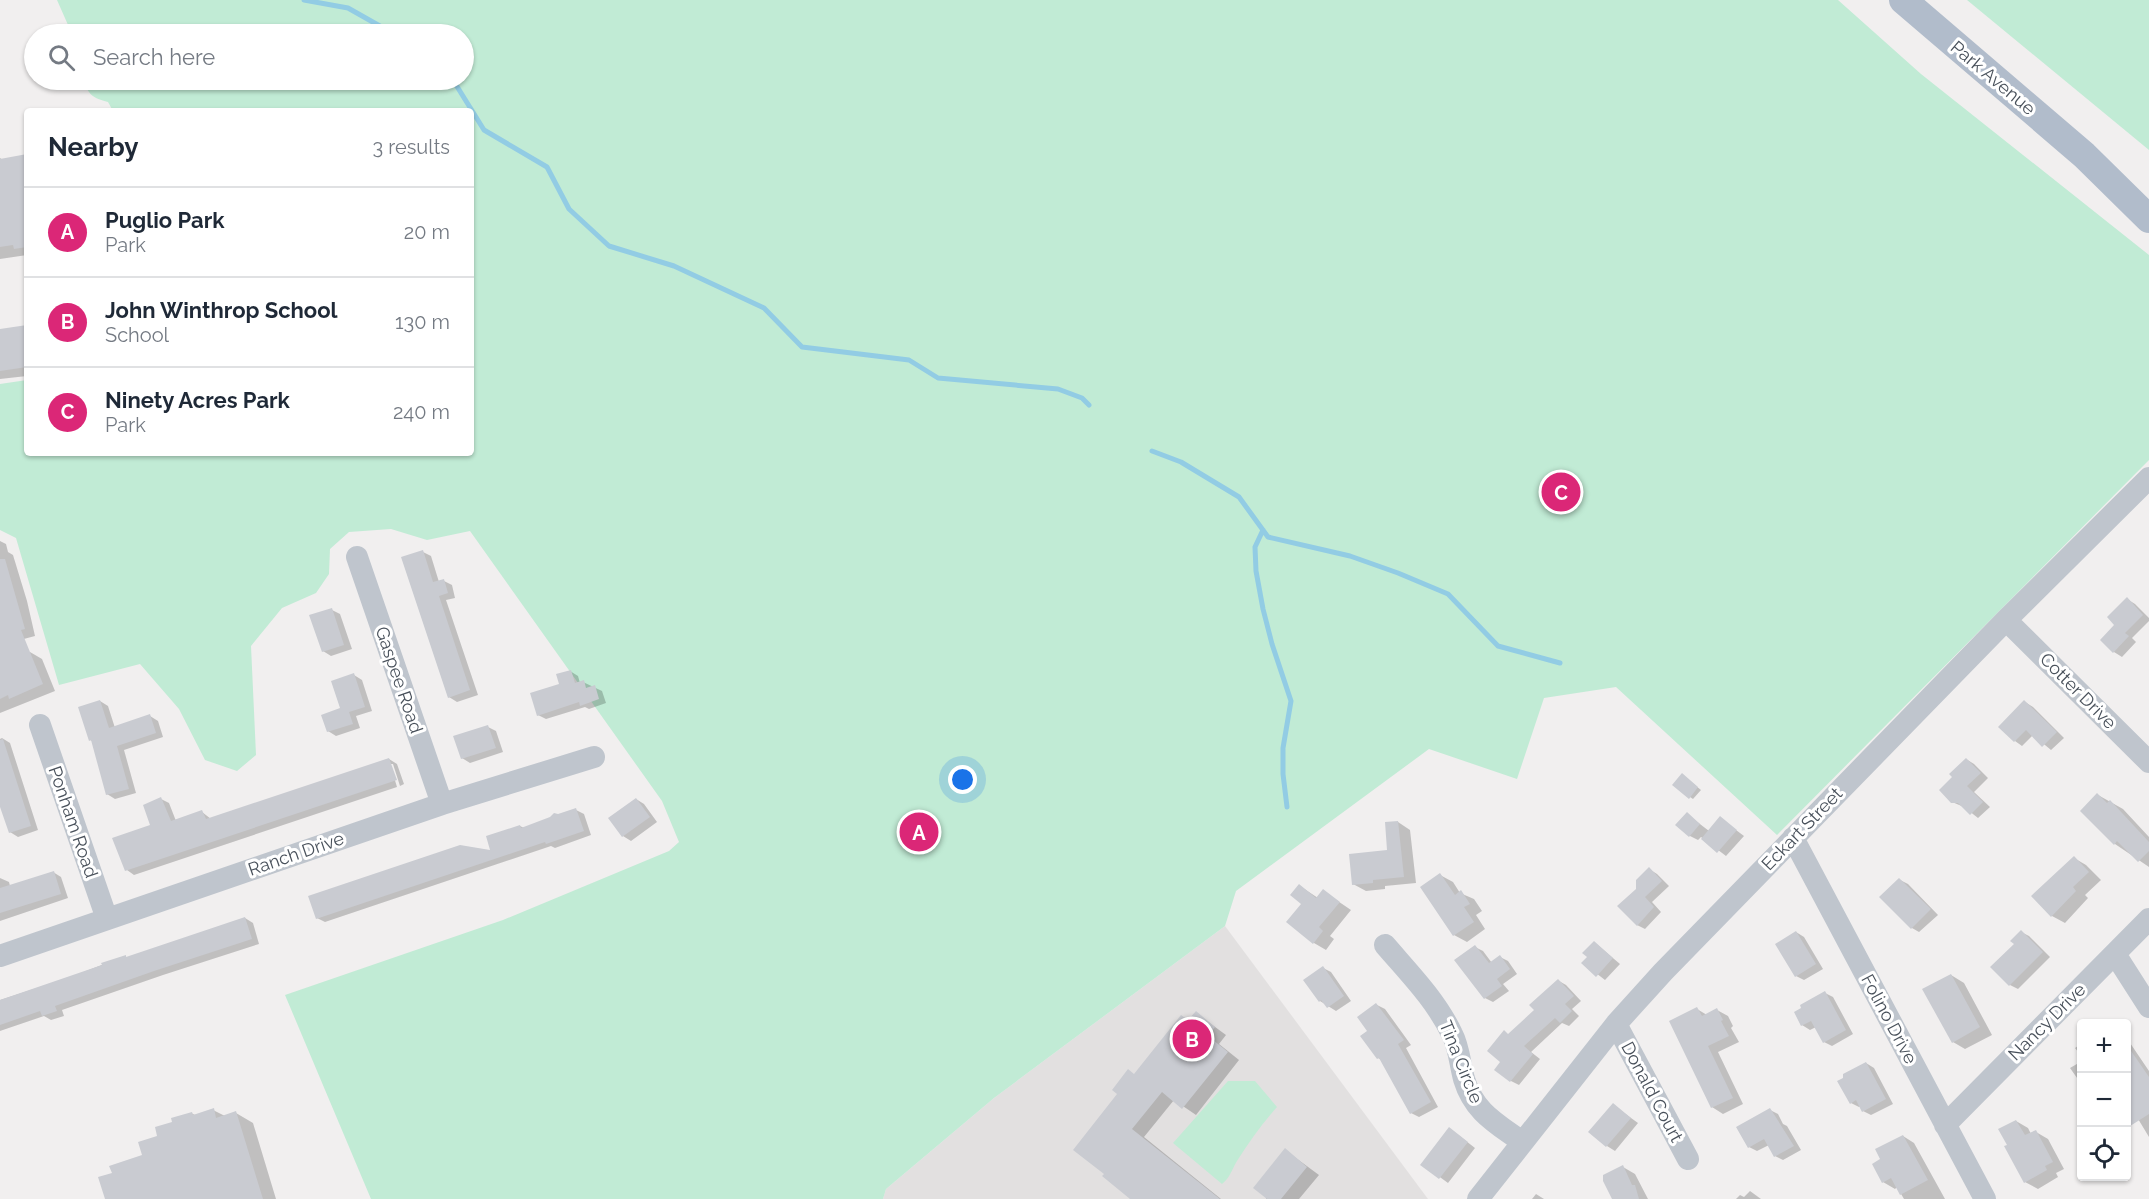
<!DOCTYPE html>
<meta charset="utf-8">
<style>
:root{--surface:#fff;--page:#f2f2f3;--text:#1f2937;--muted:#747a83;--line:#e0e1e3;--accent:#db2777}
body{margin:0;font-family:Raleway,sans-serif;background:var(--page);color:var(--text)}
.controls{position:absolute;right:18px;bottom:18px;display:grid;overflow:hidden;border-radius:6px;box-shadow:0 2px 4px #0004}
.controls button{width:54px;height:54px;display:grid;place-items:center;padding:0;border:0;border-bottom:2px solid var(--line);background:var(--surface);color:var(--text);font:30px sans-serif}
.you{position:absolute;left:963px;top:780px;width:21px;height:21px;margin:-15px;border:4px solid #fff;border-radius:50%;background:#1a73e8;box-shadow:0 0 0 9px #1a73e833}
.badge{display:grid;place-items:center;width:39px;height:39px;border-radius:50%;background:var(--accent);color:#fff;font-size:20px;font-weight:700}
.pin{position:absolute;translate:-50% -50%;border:3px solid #fff;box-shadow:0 2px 6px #0006}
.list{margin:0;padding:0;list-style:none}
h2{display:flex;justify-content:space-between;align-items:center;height:78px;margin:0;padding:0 24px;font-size:26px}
h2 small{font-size:20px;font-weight:400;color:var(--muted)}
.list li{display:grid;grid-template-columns:39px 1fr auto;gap:18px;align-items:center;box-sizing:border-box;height:90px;padding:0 24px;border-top:2px solid var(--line)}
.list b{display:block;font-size:22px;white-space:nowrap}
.list p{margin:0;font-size:20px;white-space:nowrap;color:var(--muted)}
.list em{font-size:20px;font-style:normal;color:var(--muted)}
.icon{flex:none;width:33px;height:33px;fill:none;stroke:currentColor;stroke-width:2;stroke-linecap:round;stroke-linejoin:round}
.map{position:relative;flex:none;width:2149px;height:1199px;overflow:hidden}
.search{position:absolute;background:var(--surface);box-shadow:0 2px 4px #0004;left:24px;top:24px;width:450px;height:66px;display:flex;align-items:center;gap:15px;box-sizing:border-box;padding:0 21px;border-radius:33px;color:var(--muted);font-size:22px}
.panel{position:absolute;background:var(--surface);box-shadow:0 2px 4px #0004;left:24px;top:108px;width:450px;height:348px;border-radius:6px}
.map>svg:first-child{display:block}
</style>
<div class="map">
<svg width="2149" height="1199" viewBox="0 0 2149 1199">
<rect width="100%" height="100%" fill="#f1efef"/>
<path fill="#e2e0e0" d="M1225,926L1428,1199H883L886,1189L994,1098Z"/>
<path fill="#c1ebd5" d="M57,0H1838L1921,74L2149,255V460L1777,835L1616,687L1544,698L1517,779L1429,749L1236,891L1225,926L994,1098L886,1189L883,1199H371L285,995L503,920L669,851L679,842L662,801L470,531L427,540L391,529L349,532L330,549L329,574L316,593L282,608L251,646L256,755L237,771L205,760L179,709L140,664L59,685L16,538L0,530V384L27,380V453H471V111H113L108,102C93,98 88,95 84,80H464V34H72Z
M1967,0H2149V150Z
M1228,1081H1255L1277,1107C1262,1124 1249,1142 1237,1161C1232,1169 1230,1178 1222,1184L1173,1143Z"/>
<path fill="#0003" d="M27,156V255L0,259V158L3,160Z
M27,326V376L0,379V330Z
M0,541L6,544L8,552L13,555L27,601L35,636L5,644L0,642Z
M423,552L431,556L439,582L444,581L452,585L455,598L446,600L478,695L457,702L449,697Z
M2127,599L2135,604L2149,618V621L2132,638L2136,642L2122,657L2114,652L2102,640L2117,625Z
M332,610L340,614L352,649L331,656L323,651Z
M30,652L42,659L55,691L0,713V664Z
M570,671L578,676L580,683L583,682L602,691L606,703L589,709L585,707L546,719L538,715Z
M354,675L362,680L372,711L356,716L360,728L336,736L328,731L342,709Z
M100,701L108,706L115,728L150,716L158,721L163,737L124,750L136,793L115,799L107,794L92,741L90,740Z
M2025,702L2033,707L2064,738L2051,750L2033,735L2022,746L2015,741Z
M488,727L496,731L503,752L470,763L462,758Z
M2,738L10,743L38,830L18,837L10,832L0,802V739Z
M389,759L397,764L404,784L400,786L393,764H390L397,787L134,875L127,870L152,826L161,799L169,803L176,821L202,812L211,819Z
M1966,759L1974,764L1988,778L1974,792L1990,807L1978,818L1964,807L1952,802L1954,777Z
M1685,777L1701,790L1693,799L1690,797Z
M2098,795L2123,809L2149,837V867L2115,844Z
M636,799L644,804L657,822L631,841L623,836Z
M576,810L584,814L591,835L555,848L551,846L325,922L317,918L492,852L520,826L524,828Z
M1687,814L1709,831L1720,818L1744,836L1726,856L1701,837L1698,840L1690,836Z
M1398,822L1410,830L1416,883L1385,886V889L1366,891L1353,884L1389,851Z
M2074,858L2086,865L2101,880L2085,895L2088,898L2065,923L2052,916L2033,896Z
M1649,869L1657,874L1669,886L1652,902L1661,912L1645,929L1637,925V890Z
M53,872L61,877L68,898L0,921V878L9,882L10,886Z
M1440,875L1453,882L1460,893L1474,899L1482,911L1476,915L1485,929L1467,942L1454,935Z
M1900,880L1908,884L1938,915L1919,932L1912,928Z
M1300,886L1318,898L1323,891L1351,910L1330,936L1334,939L1326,950L1314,943Z
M245,918L253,923L259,944L163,975L62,1010L64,1016L51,1020L44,1016L0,1031V1000L68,978L125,956L128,958Z
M1796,932L1804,937L1823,969L1804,980L1796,976Z
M2021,932L2029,936L2050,957L2018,989L2010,985L2016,944Z
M1594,942L1620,964L1605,980L1583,963L1589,957Z
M1475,947L1483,951L1492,963L1500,957L1508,961L1517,974L1503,984L1509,991L1493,1002L1485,998Z
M1323,968L1331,972L1351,1001L1336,1011L1320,1001Z
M1951,975L1964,983L1992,1035L1965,1049L1953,1042Z
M1559,981L1566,985L1581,1001L1572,1009L1579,1016L1569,1026L1562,1023L1531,1052L1540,1059L1519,1085L1511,1081L1502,1062L1509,1035L1536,1010Z
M1825,993L1833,997L1853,1034L1832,1046L1824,1042L1816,1027L1810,1030L1802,1025Z
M1377,1005L1385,1009L1411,1045L1406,1048L1438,1107L1419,1117L1411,1113L1382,1060L1378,1058L1369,1031Z
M1697,1009L1707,1015L1717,1010L1728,1016L1733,1026L1731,1028L1739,1042L1718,1052L1743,1104L1723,1114L1712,1107Z
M1196,1013L1226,1035L1219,1044L1239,1060L1196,1115L1174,1100L1144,1137L1221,1199H1133L1104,1176L1135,1075Z
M2126,1037L2149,1071V1137L2126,1099Z
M2082,1043V1057L2075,1048Z
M2082,1061V1085L2070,1068Z
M1866,1063L1874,1068L1893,1104L1871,1115L1863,1111L1861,1106L1859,1107L1851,1103Z
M1613,1105L1638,1123L1615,1151L1607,1146Z
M213,1110L225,1116L236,1113L253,1123L276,1199H106L114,1174L143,1156L159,1137L174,1123L191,1113L195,1115Z
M1770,1110L1778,1114L1783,1124L1787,1126L1801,1150L1783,1160L1775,1156L1769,1145L1757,1151L1749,1147Z
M2016,1121L2028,1128L2031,1134L2036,1132L2048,1139L2064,1169L2056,1173L2058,1177L2038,1189L2025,1182Z
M1457,1134L1475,1148L1448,1183L1422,1164Z
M1903,1136L1914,1143L1945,1199H1904L1897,1187L1895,1189L1883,1182L1882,1159Z
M1285,1150L1319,1175L1299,1199H1266Z
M1623,1167L1635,1174L1648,1199H1614L1603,1177Z
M1750,1191L1761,1199H1736L1740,1195L1744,1197Z
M1536,1194L1544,1199H1532Z"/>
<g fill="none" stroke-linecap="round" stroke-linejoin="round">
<path stroke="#92cce4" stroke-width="5" d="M304,0L348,8L394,34
M453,80L484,130L547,167L569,209L609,246L674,266L764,308L802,347L909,360L938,378L1058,389L1082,398L1089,405
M1152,451L1181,462L1239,497L1268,537L1350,556L1398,573L1448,594L1498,646L1560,663
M1263,530L1255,547L1256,571L1263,609L1272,644L1291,701L1283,748V774L1287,807"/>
</g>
<path fill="#c9cbd1" d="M27,154V247L14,249L13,245L0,247V159Z
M27,325V367L0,371V329Z
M423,550L433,582L444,579L448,593L439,596L470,690L448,698L401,557Z
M0,559H5L25,629L21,630L43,684L9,699L8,695L0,699Z
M2127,597L2143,615L2125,633L2129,636L2113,653L2100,640L2114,625L2107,617Z
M332,608L344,645L322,652L309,615Z
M571,670L575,683L584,680L586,688L595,685L599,699L580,706L579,702L537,716L530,693L559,684L556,674Z
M354,673L365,707L349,712L353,724L327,732L321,715L340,708L331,681Z
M100,700L109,728L150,714L156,733L117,746L129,789L106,795L91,740L89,741L78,707Z
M2024,700L2057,732L2042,747L2026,730L2014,742L1998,727Z
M488,725L496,748L461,759L453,736Z
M3,739L31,826L9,833L0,807V740Z
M389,758L397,780L125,871L112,838L150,825L143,805L161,797L171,821L202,810L206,819Z
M1966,758L1981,773L1967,786L1983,802L1970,815L1958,803H1951L1939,790L1952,777L1949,774Z
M1682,773L1698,787L1689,799L1672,785Z
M2097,793L2107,803L2110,800L2149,842V851L2138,862L2117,841L2114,845L2080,811Z
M636,798L650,817L622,837L608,818Z
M576,808L584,831L546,844L545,842L316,919L308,896L460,845L490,850L486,836L520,825L521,828L550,817L554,813L558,814Z
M1687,812L1700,824L1689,837L1675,825Z
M1720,816L1737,830L1717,853L1701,839Z
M1398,821L1404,877L1373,880V883L1352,885L1349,854L1387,850L1385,822Z
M2074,856L2089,872L2073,887L2076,891L2051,917L2031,896Z
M1649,867L1662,881L1645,897L1654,907L1637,926L1617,906L1636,889V880Z
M54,871L61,894L0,913V888Z
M1440,873L1455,895L1461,890L1470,904L1464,907L1474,922L1453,936L1420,887Z
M1899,878L1931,909L1911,929L1879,897Z
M1299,884L1316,898L1323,889L1340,902L1319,927L1323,931L1313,944L1286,922L1301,904L1290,895Z
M245,917L252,939L154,971L55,1006L57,1011L42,1016L40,1011L0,1025V1000L102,965L101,963L126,955V957Z
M2021,930L2043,952L2009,986L1990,967L2014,944L2010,941Z
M1796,931L1816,964L1795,977L1775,944Z
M1594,941L1613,958L1596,977L1581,963L1587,957L1582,953Z
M1475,945L1489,963L1500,955L1510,969L1497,979L1502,986L1484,999L1454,960Z
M1323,966L1344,996L1327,1008L1321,1000L1319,1002L1303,980Z
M1951,974L1980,1027L1952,1043L1922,989Z
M1558,979L1574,996L1565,1004L1572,1011L1560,1023L1555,1018L1524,1046L1533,1054L1510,1082L1494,1070L1500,1062L1487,1051L1504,1030L1508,1034L1534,1010L1529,1005Z
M1825,991L1846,1030L1823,1043L1811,1021L1801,1026L1794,1012L1801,1008L1800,1005Z
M1376,1003L1404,1040L1398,1044L1431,1102L1410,1114L1379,1058L1377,1059L1360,1036L1367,1031L1357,1017Z
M1697,1007L1702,1016L1717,1008L1723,1020L1721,1021L1729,1036L1708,1046L1733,1098L1711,1108L1669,1021Z
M1196,1011L1215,1027L1208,1036L1228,1052L1182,1109L1162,1092L1132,1129L1220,1199H1130L1102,1176L1104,1174L1073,1150L1117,1094L1112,1090L1128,1069L1134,1074L1181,1015L1188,1020Z
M2127,1045L2149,1077V1114L2127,1128Z
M1866,1062L1886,1099L1862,1112L1856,1100L1850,1104L1837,1081L1843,1078V1074Z
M1613,1103L1631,1118L1606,1147L1588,1132Z
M214,1108L216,1118L236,1111L263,1199H105L98,1177L112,1173L109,1166L142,1155L138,1142L157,1136L155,1127L172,1122L171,1118L192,1112L193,1115Z
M1770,1108L1794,1146L1774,1157L1764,1139L1748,1148L1736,1127Z
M2016,1120L2025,1135L2036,1130L2053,1162L2045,1166L2047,1170L2024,1183L2004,1146L2007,1145L1998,1129Z
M1449,1127L1468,1142L1439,1179L1420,1165Z
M1903,1135L1928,1180L1900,1195L1891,1178L1882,1183L1872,1164L1880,1159L1875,1149Z
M1285,1148L1307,1167L1281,1199H1267L1253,1188Z
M1623,1165L1632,1185H1635L1639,1199H1612L1603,1181V1175Z"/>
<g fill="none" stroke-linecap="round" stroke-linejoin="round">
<path stroke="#bfc5cd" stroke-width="22" d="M357,557L442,804
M2006,620L2149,762
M40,725L107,919
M1793,838L1985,1199
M1385,945C1409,973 1436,1000 1452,1034C1459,1047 1460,1064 1464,1079C1474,1112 1496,1123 1522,1142
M2115,954L2149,1007
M0,956L442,804L594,757
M1616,1024L1688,1159
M1945,1125L2149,919
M1478,1199L1616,1024L1663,972L2006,620L2149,478"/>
<path stroke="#b1bccb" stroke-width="28" d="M1903,0L2084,155L2149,219"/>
</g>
<g text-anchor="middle" stroke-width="6" stroke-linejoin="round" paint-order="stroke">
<g font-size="18" fill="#49515b" stroke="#fff">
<text transform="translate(1993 78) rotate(40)" y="6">Park Avenue</text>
<text transform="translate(399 680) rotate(71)" y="6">Gaspee Road</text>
<text transform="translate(2078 691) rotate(45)" y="6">Cotter Drive</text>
<text transform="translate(73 822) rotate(71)" y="6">Ponham Road</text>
<text transform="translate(1802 829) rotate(-46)" y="6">Eckart Street</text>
<text transform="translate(296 854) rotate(-19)" y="6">Ranch Drive</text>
<text transform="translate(1889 1019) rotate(62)" y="6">Folino Drive</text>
<text transform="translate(2047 1022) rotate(-45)" y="6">Nancy Drive</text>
<text transform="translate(1461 1062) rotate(68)" y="6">Tina Circle</text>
<text transform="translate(1652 1092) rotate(62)" y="6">Donald Court</text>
</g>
</g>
</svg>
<div class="controls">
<button>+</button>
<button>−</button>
<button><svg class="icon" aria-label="locate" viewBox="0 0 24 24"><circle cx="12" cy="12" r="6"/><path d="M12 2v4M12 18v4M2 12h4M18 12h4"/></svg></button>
</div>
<div class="you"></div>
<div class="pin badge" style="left:919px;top:832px">A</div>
<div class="pin badge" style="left:1192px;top:1039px">B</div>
<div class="pin badge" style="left:1561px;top:492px">C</div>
<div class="search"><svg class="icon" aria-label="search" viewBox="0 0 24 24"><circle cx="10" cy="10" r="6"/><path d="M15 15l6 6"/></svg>Search here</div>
<section class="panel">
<h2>Nearby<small>3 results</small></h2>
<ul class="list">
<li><span class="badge">A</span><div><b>Puglio Park</b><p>Park</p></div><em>20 m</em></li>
<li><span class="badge">B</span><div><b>John Winthrop School</b><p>School</p></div><em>130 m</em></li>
<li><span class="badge">C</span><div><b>Ninety Acres Park</b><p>Park</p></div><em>240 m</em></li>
</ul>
</section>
</div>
